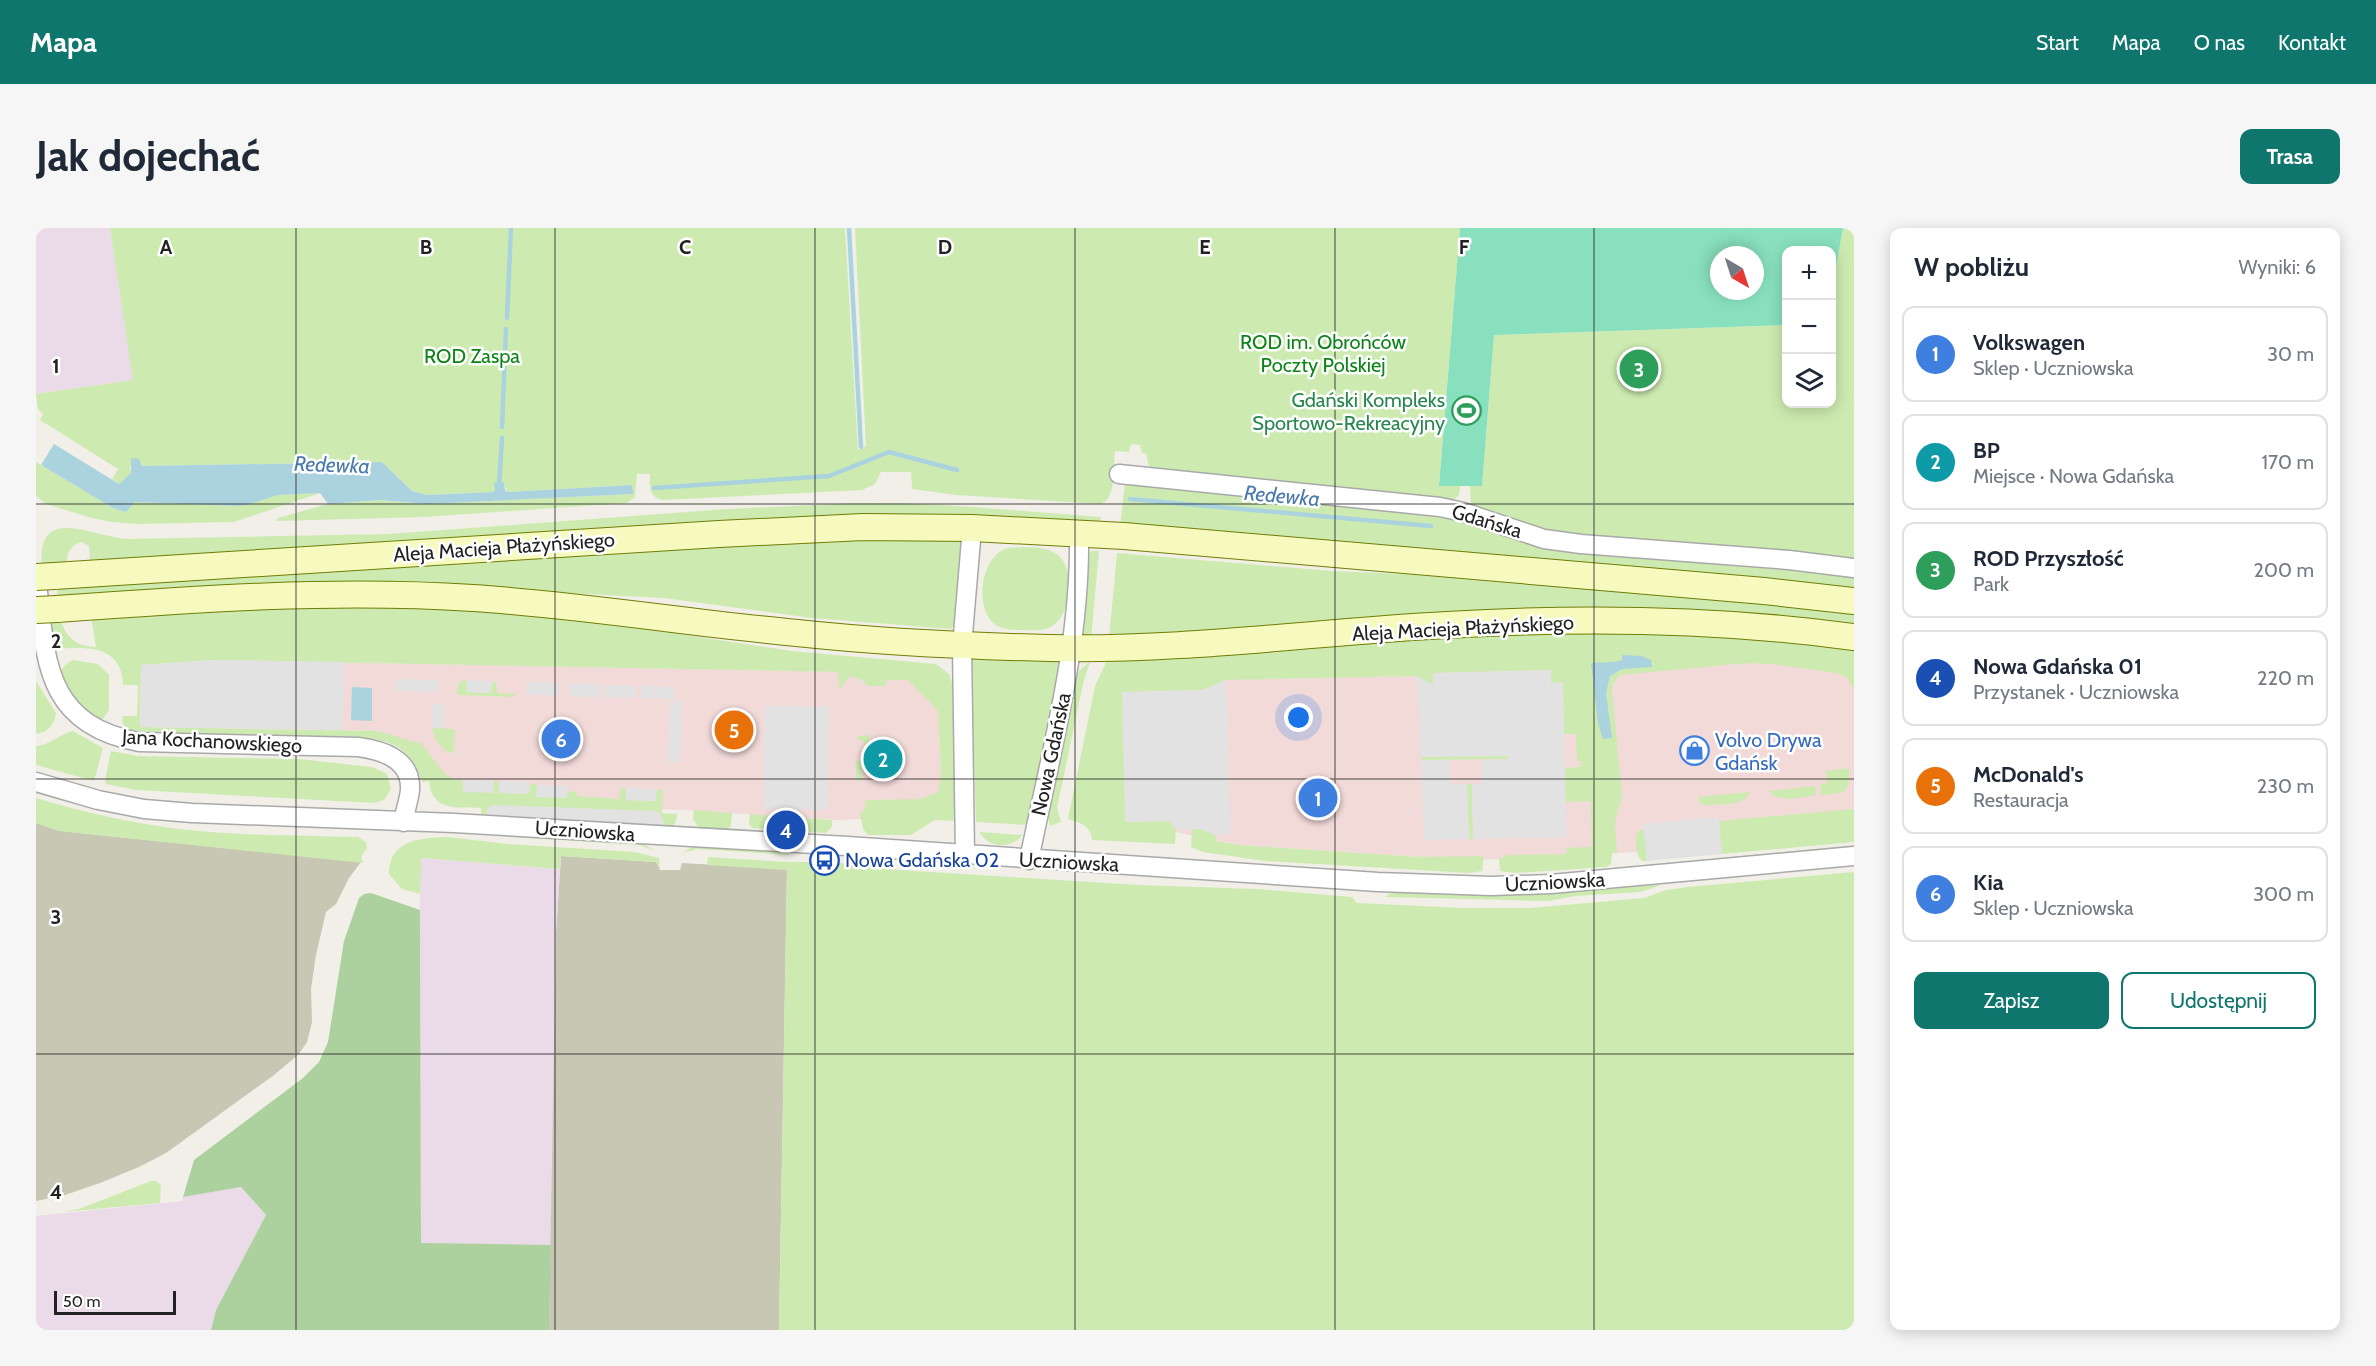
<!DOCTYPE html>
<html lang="pl">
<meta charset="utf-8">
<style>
:root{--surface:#fff;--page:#f6f6f7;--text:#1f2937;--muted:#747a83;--line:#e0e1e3;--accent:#0f766e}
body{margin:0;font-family:Cabin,sans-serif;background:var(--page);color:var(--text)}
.controls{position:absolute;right:18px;top:18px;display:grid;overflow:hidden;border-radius:12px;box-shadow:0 3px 15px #0003}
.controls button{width:54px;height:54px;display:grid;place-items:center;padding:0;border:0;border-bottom:2px solid var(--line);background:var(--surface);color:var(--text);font:30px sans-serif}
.compass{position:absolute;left:1674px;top:18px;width:54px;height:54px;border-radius:50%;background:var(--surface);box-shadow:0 3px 15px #0003;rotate:141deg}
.scale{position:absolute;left:18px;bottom:15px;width:122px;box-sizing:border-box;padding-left:6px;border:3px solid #222;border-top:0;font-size:16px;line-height:21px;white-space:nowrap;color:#222;-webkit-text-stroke:4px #fff;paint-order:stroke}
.you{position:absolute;left:1263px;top:490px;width:21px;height:21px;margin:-15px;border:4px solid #fff;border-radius:50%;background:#1a73e8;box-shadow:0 0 0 9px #1a73e833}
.badge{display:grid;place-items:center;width:39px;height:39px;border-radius:50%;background:var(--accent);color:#fff;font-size:20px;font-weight:700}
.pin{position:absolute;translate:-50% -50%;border:3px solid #fff;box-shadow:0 2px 6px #0006}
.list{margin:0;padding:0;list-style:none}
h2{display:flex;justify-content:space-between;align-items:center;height:78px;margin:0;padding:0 24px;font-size:26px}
h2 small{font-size:20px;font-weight:400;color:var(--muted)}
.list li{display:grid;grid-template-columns:39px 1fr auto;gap:18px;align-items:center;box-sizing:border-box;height:96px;margin:0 12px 12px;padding:0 12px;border:2px solid var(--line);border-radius:12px}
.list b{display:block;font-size:22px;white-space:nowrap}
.list p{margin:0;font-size:20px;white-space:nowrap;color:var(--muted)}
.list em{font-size:20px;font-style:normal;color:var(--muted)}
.actions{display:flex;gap:12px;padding:18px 24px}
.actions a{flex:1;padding:14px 0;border:2px solid var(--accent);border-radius:12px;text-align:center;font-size:21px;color:var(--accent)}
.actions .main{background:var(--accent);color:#fff}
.icon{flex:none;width:33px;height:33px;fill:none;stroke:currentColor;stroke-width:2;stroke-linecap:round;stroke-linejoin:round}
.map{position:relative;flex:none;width:1818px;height:1102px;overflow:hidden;border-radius:12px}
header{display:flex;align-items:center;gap:36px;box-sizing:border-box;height:84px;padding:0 30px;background:var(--accent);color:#fff}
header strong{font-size:28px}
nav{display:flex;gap:33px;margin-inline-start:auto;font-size:21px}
.intro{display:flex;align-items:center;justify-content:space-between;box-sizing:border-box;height:144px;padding:0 36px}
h1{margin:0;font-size:42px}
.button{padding:15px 27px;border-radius:12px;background:var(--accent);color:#fff;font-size:21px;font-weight:700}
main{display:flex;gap:36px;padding:0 36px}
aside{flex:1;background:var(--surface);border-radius:12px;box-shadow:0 3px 15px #0003}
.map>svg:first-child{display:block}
</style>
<header>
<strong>Mapa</strong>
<nav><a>Start</a><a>Mapa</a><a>O nas</a><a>Kontakt</a></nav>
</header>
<div class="intro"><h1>Jak dojechać</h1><a class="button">Trasa</a></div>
<main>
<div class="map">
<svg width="1818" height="1102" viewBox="0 0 1818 1102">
<rect width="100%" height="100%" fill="#f2efe9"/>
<path fill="#f2dad9" d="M1586,422L1818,443V606L1685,618L1510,630L1426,632L1204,617L1089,594L1084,454L1361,448Z
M179,432L866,445L901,456L906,570L828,591L802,592L650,582L467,576L414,554L343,503L104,499Z"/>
<path fill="#ebdbe8" d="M0,0H74L98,152L0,166Z
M384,630L524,641L520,706L515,1017L385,1016Z
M205,959L230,987L180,1082L175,1102H0V988L147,973V969Z"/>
<path fill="#c7c7b4" d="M0,595L24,603L325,634L313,650L300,676L290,684L280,727L275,761L276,794L271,814L263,826L238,847L130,925L103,939L64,955L29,967L0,973Z
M525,628L620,634L624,642H644L646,635L751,641L743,1102H513L520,706Z"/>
<path fill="#cdebb0" d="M74,0H809L822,222L830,218L819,0H1424L1403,257L1424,258C1424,267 1422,271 1413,273L1124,245L1113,238L1110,226L1106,225L1104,217L1095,216L1093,224L1079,223C1077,238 1081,270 1065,276L921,267L876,261L875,244H845L839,256L826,262L626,272C612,268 614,258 614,246H601L599,269L591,275L388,289L240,293L242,290L292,276L344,272L391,276L596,266V257L471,264L468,255L457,264L391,267L376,263L346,234L106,238L103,231L94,239L95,245L83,256L76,251L82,241L4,192L7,186L2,181L0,166L97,152Z
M1807,0H1818V333L1650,316L1648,314L1626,312L1623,315L1515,305L1435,278L1434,258H1446L1458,107L1750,97V176H1796V62Z
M0,234L77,280L90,284L99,274L202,278L242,267L284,265L198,294L103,296L76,294L56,290L10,276L0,268Z
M1089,255L1402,286L1757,340L1818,347V363L1084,298Z
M821,275C902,274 983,283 1064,289L1066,295L54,334L53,318L46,314C35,316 30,326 31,336L6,338C0,275 58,309 90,311L353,306L691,281Z
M926,309L918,397L915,401L776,390L628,370L528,365L22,372L21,358L728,312Z
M972,320C987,319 1010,317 1022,327C1041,342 1035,394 1010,401C1002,403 994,402 987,402C977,402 968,402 960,397C937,382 945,326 972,320Z
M1055,323H1063L1055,412L1046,411L1053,326Z
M1081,325L1296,343L1467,350L1818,381V399L1073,411Z
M425,378L563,394L756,423L900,436L913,446L917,458L921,593L899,592L875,607H832L827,601L824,586L831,578L828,574L831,572L884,571L902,564L905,549L902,483L872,452H851L849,458H832L824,451L814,448L803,462L802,444L179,432L105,437L104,499L342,503L386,516L409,546L417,551L427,553V564H457V554L462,553L464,565L493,566L494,557L498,555L501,557L500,568L531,569V565L541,562V568L583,571L584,561L587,560L590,562V572L620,573V563L627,561L626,585L641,586C641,592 639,597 634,600L627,596L625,588L453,579L450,587L445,588V580C421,579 396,584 393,553L386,554C378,524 357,511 327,510L166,508L94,502L87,496L86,488H101L102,457H87C86,428 68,420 42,420C35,420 29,421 23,419L18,414L15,391H24C31,410 39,418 60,419L55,388L158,380Z
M1574,402L1769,413L1818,422V461L1811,450L1801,445L1735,436L1711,435L1584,447L1577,456L1576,463L1586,568L1579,594L1581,625H1576L1575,636L1570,639L1480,645L1464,643L1463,631L1472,627L1530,626V620L1556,619L1555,573L1529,574V540L1545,539V533H1541L1540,506H1528L1527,455H1515L1514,442L1397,445V458L1380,448L1190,452L1166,462L1087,464L1090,594L1133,593L1140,601L1139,616L1056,612C1055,597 1044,595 1032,591L1059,458L1072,430L1366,409Z
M937,428L1023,431L1025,434L991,597L940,594L935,431Z
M37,432L62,436L73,447V482L67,491C47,490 30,461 25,443L29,437Z
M1054,433L1047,456L1021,580L1025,594L1014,598L1012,589L1013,577L1039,454L1043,443Z
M428,452L431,454V464L455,465L456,455L460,453L461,465L479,466V469L421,467L422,456Z
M0,453L20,485C18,497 12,505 0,506Z
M396,500L419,501L418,525C407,525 397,511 396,500Z
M37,503L67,520L58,553L0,537V518C15,517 23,506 37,503Z
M833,507L834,534L826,535L825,555L820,550V533L828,532V513L820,511L822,508Z
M75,523L102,528L263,531L336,539L351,546L355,561L348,572L338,575L100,562L70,556L69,552Z
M1472,527V531L1386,532L1385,529Z
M1813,540C1815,566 1808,565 1785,567L1784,556H1791L1790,543Z
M1431,556H1436L1437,611H1433Z
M1779,558L1780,567C1766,569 1742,576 1733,563Z
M1714,564C1708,579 1682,576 1668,577L1663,574L1662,569Z
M0,570C47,584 95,595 143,601C203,608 263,607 322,609L330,614L331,620L325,629L327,635L24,603L0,595Z
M1818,581V614L1686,626L1683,593Z
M658,582L696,585L695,597L691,602H664L657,591Z
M714,586L796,592V599L790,605L716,600L713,596Z
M1156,601H1165L1179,607L1180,613L1204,617L1383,629L1448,628L1446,643L1433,645L1228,633L1167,624L1155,619Z
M1608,601L1611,633H1606C1599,627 1598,610 1602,603Z
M943,604L987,607C974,621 954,621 943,604Z
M462,605L606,615L619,623L603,617L461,608Z
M412,609L472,616L599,624L623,630L624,642L620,634L525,628L524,641L385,630L384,666L366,661L353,646C353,611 385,610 412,609Z
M1818,617V620L1604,640L1602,638Z
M657,618H663L753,624V627L661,621L647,625Z
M672,629L752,634H799L863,642L1102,657L1221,661L1316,669L1321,675L1426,680H1494L1608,670L1630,662L1652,659L1818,644V1102H743L751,642L671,637Z
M1623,655V658L1604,664L1539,668L1513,673L1349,669L1358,663Z
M115,953H120L125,957L124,975L27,984L43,981Z"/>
<path fill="#add19e" d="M335,665L384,682L385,1015L515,1017L513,1102H175L180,1082L230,987L205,959L147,969L158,932L267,850L283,834L292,814L308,713L323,670L328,666Z"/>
<path fill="#88e0be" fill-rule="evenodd" d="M1424,0H1807L1796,62V22H1750V97L1458,107L1446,258H1403ZM1683,27H1719V63H1683Z"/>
<path fill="#e2e2e2" d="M179,432L308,434L306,502L104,499L105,437Z
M1515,442V455L1527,454L1530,609L1437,611L1436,556L1446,555V532L1472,531V528L1385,529L1381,448L1397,457V445Z
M360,451L402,452L401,464L360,463Z
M431,452L456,453L455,465L431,464Z
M1190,452L1194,607H1179L1165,601H1140L1133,593L1089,594L1086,464L1166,462Z
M491,454L522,455V468L491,466Z
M533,456H563V469L533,468Z
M569,457L599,458V470L568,469Z
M605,458L638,459V471L605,470Z
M634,473H646L644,534H632Z
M396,476H408V500H396Z
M729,478L793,479L791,582L727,581Z
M1385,532H1414V556H1431L1433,611L1388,612Z
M427,552L458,553L457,565L427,564Z
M464,553L494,554L493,566L463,565Z
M501,557L531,558V570L500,569Z
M590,560L621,561L620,573L590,572Z
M457,577L620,583L624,585L629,598L448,588L453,579Z
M1682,589L1686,626L1611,633L1607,596Z"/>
<path fill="#aad3df" d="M18,216L83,256L95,245V230L103,231L106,238L346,234L376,263L391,267L457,264L459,262L458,255L468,254L469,262L471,264L596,257L597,266L391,276L344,272L292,276L284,265L242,267L211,277L202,278L99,274L90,284L77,280L5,237Z
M1586,427L1606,428L1615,432L1616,439L1586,441L1574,448L1570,465L1576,510L1567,511L1562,495L1555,435C1564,434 1581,435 1586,432Z
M316,459L336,460V493L315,492Z"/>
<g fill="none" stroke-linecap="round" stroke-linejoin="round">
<path stroke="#aad3df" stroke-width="4.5" d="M813,0L825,219
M471,90L475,0
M466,199L470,101
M463,258L466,210
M618,260L793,248L853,224L921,242
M1094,271L1395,298"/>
<defs>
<path id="street" d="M1083,246L1404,279L1427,284L1508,311L1545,316L1753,332L1818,340
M0,346C10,427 5,496 103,514L322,519C346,522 376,531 374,562C373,572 369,583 367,594
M0,554L62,572L108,581L156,585L418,595L811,618L1342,654L1455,658L1515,656L1818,628
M929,627L926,418L936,300
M993,632C1015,524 1045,416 1043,305"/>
<path id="secondary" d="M18,348L683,306L827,299L936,300L1088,308L1728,363L1818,373
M21,381C159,371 298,361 437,370C546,377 653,395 761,405C845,414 929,418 1014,420C1147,423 1279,404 1411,397C1546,389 1684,391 1818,409"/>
</defs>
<use href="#street" stroke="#a9a9a9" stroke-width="21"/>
<use href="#secondary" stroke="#707d05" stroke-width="28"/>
<use href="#street" stroke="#fff" stroke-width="18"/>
<use href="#secondary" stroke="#f7fabf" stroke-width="26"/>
<defs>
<path id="secondary-bridge" d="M0,349L18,348
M0,382L21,381"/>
</defs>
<use href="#secondary-bridge" stroke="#707d05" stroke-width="28" stroke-linecap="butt"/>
<use href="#secondary-bridge" stroke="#f7fabf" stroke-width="26"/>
</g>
<path fill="none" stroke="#222" stroke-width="1.5" stroke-opacity="0.55" d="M260,0V1102M519,0V1102M779,0V1102M1039,0V1102M1299,0V1102M1558,0V1102M0,276H1818M0,551H1818M0,826H1818"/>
<defs>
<symbol id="stadium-ring" viewBox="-11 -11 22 22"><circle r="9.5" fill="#fff" stroke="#2e9e5b" stroke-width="1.5"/><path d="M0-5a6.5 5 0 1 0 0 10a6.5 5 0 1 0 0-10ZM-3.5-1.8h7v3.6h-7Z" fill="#2e9e5b"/></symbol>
<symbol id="shop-ring" viewBox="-11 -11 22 22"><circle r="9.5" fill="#fff" stroke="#3f7fe0" stroke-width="1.5"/><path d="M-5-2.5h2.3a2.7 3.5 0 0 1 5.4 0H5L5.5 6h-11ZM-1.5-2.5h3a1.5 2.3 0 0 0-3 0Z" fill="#3f7fe0"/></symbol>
<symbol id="bus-ring" viewBox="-11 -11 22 22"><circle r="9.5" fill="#fff" stroke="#1a4fb4" stroke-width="1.5"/><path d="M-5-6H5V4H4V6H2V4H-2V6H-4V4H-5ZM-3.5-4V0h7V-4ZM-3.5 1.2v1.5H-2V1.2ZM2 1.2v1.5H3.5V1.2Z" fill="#1a4fb4"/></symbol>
</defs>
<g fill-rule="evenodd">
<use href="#stadium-ring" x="1414" y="166" width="33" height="33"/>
<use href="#shop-ring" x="1642" y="506" width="33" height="33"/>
<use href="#bus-ring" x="772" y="616" width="33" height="33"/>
</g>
<g text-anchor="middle" stroke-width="5" stroke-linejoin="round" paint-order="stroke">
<g font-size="20" fill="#0c8416" stroke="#fff">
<text x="1287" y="121">ROD im. Obrońców<tspan x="1287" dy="23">Poczty Polskiej</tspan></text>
<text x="436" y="135">ROD Zaspa</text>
</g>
<g font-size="20" fill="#27864d" stroke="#fff" text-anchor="end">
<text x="1409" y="179">Gdański Kompleks<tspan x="1409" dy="23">Sportowo-Rekreacyjny</tspan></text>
</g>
<g font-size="20" fill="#222" stroke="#fff">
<text transform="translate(1451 293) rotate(17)" y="7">Gdańska</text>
<text transform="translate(468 319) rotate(-4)" y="7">Aleja Macieja Płażyńskiego</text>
<text transform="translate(1427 400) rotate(-3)" y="7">Aleja Macieja Płażyńskiego</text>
<text transform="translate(176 513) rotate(3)" y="7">Jana Kochanowskiego</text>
<text transform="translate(1015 526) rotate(-78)" y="7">Nowa Gdańska</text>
<text transform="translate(549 603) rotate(4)" y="7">Uczniowska</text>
<text transform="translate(1033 634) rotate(3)" y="7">Uczniowska</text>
<text transform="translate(1519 654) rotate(-3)" y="7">Uczniowska</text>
</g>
<g font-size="20" fill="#366cbe" stroke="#fff" text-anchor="start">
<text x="1679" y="519">Volvo Drywa<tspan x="1679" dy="23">Gdańsk</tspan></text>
</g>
<g font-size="20" fill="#164399" stroke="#fff" text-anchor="start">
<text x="809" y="639">Nowa Gdańska 02</text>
</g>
<g font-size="21" font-style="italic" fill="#4a7aab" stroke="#fff">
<text transform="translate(296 237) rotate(2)" y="7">Redewka</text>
<text transform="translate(1246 268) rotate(5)" y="7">Redewka</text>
</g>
</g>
<g font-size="20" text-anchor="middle" font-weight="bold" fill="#222" stroke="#fff" stroke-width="5" stroke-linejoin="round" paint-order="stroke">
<text x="130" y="26">A</text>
<text x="390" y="26">B</text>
<text x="649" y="26">C</text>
<text x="909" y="26">D</text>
<text x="1169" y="26">E</text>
<text x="1428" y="26">F</text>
<text x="20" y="145">1</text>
<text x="20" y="420">2</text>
<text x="20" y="696">3</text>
<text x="20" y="971">4</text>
</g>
</svg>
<div class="controls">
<button>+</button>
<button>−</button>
<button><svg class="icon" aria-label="layers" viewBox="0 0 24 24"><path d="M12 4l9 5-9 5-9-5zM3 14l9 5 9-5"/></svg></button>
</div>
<svg class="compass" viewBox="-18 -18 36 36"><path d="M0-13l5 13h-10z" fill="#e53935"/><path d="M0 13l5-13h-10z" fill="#747a83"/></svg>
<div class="scale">50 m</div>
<div class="you"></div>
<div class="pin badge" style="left:1282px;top:570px;background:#3f7fe0">1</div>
<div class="pin badge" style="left:847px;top:531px;background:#0f9aa8">2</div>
<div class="pin badge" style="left:1603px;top:141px;background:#2e9e5b">3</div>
<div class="pin badge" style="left:750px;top:602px;background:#1a4fb4">4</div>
<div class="pin badge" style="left:698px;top:502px;background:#e8710a">5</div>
<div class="pin badge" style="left:525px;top:511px;background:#3f7fe0">6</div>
</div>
<aside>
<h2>W pobliżu<small>Wyniki: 6</small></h2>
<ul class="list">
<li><span class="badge" style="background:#3f7fe0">1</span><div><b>Volkswagen</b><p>Sklep · Uczniowska</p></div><em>30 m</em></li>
<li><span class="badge" style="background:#0f9aa8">2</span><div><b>BP</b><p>Miejsce · Nowa Gdańska</p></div><em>170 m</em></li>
<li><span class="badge" style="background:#2e9e5b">3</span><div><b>ROD Przyszłość</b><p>Park</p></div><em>200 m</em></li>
<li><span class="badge" style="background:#1a4fb4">4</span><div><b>Nowa Gdańska 01</b><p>Przystanek · Uczniowska</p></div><em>220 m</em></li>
<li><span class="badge" style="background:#e8710a">5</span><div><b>McDonald's</b><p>Restauracja</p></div><em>230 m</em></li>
<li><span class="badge" style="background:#3f7fe0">6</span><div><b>Kia</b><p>Sklep · Uczniowska</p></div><em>300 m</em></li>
</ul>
<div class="actions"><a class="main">Zapisz</a><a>Udostępnij</a></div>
</aside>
</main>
